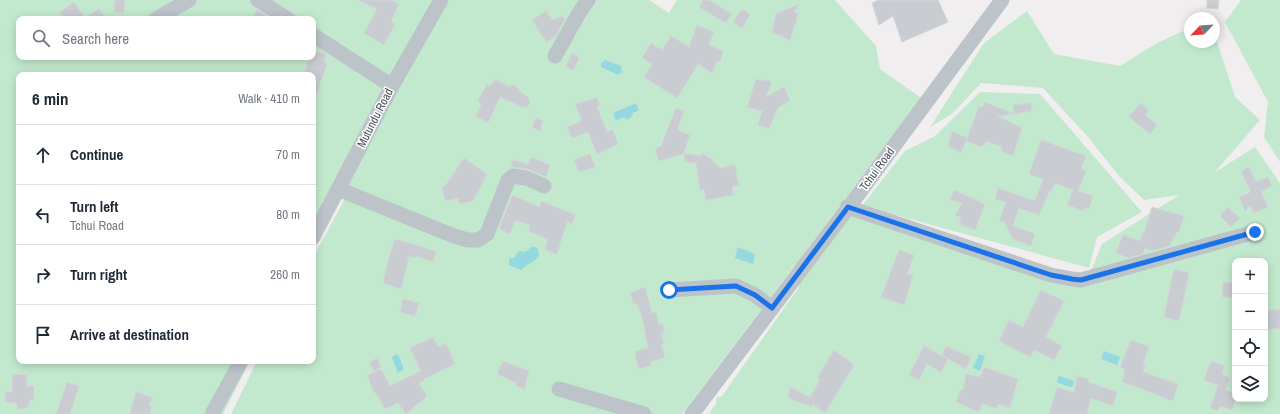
<!DOCTYPE html>
<meta charset="utf-8">
<style>
:root{--surface:#fff;--page:#f6f6f7;--text:#1f2937;--muted:#747a83;--line:#e0e1e3}
body{margin:0;font-family:"Archivo Narrow",sans-serif;background:var(--page);color:var(--text)}
.controls{position:absolute;right:12px;bottom:12px;display:grid;overflow:hidden;border-radius:8px;box-shadow:0 2px 10px #0003}
.controls button{width:36px;height:36px;display:grid;place-items:center;padding:0;border:0;border-bottom:1px solid var(--line);background:var(--surface);color:var(--text);font:20px sans-serif}
.compass{position:absolute;left:1184px;top:12px;width:36px;height:36px;border-radius:50%;background:var(--surface);box-shadow:0 2px 10px #0003;rotate:245deg}
.stop{position:absolute;width:12px;height:12px;margin:-9px;border:3px solid #1a73e8;border-radius:50%;background:#fff}
.stop.end{background:#1a73e8;border-color:#fff;box-shadow:0 1px 4px #0008}
.list{margin:0;padding:0;list-style:none}
h2{display:flex;justify-content:space-between;align-items:center;height:52px;margin:0;padding:0 16px;font-size:17px}
h2 small{font-size:13px;font-weight:400;color:var(--muted)}
.list li{display:grid;grid-template-columns:26px 1fr auto;gap:12px;align-items:center;box-sizing:border-box;height:60px;padding:0 16px;border-top:1px solid var(--line)}
.list b{display:block;font-size:15px;white-space:nowrap}
.list p{margin:0;font-size:13px;white-space:nowrap;color:var(--muted)}
.list em{font-size:13px;font-style:normal;color:var(--muted)}
.icon{flex:none;width:22px;height:22px;fill:none;stroke:currentColor;stroke-width:2;stroke-linecap:round;stroke-linejoin:round}
.map{position:relative;flex:none;width:1280px;height:414px;overflow:hidden}
.search{position:absolute;background:var(--surface);box-shadow:0 2px 10px #0003;left:16px;top:16px;width:300px;height:44px;display:flex;align-items:center;gap:10px;box-sizing:border-box;padding:0 14px;border-radius:8px;color:var(--muted);font-size:15px}
.panel{position:absolute;background:var(--surface);box-shadow:0 2px 10px #0003;left:16px;top:72px;width:300px;height:292px;border-radius:8px}
.map>svg:first-child{display:block}
</style>
<div class="map">
<svg width="1280" height="414" viewBox="0 0 1280 414">
<rect width="100%" height="100%" fill="#f1eeef"/>
<path fill="#c2e9cd" fill-rule="evenodd" d="M0,0H649L669,13L677,0H835L876,46L880,69L921,98L805,252L828,245L849,214L1085,285L1102,244L1179,195L1144,200L1120,177L1087,136L1043,88L981,83L952,114L930,127L984,43L1027,11L1054,54L1120,66L1157,43L1190,28V42H1214V32L1235,97L1260,120L1215,172L1255,147L1280,183V414H709L716,404V398L722,396L799,287L794,266L682,414H231L257,361H313V258L349,191L346,187L313,247V75H19V361H250L223,414H0ZM19,19H313V57H19ZM1235,261H1265V399H1235Z
M1241,0H1280V162L1264,137L1268,102L1225,22Z
M980,92L1040,94L1142,212L1097,237L1089,268L862,206L905,151L935,136Z"/>
<path fill="#95d9e0" d="M605,60L621,66L622,72L618,75L601,67V63Z
M636,103L639,110L633,113L632,117L627,120L624,117L616,121L613,113Z
M533,246L537,248C542,256 537,260 529,264C526,265 524,268 521,270L509,265V260L510,258H514L519,251L525,252Z
M738,247L755,254L753,264L735,258Z
M1104,351L1120,357L1117,365L1101,359Z
M396,354L398,355L403,366V370L398,373L392,358V357Z
M979,354L985,356L980,371L973,368Z
M1059,376L1072,380L1074,381L1073,386L1071,387L1058,383L1057,381Z"/>
<path fill="#c9ccd0" stroke="#d3d5d9" d="M115,0H125L124,13L114,12Z
M358,0H391L399,4L391,21L395,24L384,45L364,33L377,9Z
M703,0H709L732,14L726,23L699,7Z
M878,0H938L948,22L902,42L893,16L879,25L872,3Z
M1207,0H1219L1218,9L1207,8Z
M74,2L85,18L99,9L106,19H65L60,12Z
M799,4L794,12L798,13L796,25L795,24L790,40L772,32L776,14Z
M742,9L750,14L742,28L733,22Z
M257,10L271,19H258L254,16Z
M546,11L552,20L563,16L565,19L556,36L546,42L532,20Z
M697,25L714,32L709,45L723,51L720,62L717,61L712,73L698,64L677,98L644,77L652,64L642,58L651,43L662,50L671,36L689,47Z
M313,50L326,54L324,62L327,64L314,101H313V75H306L307,72H305L309,57H313Z
M572,53L579,58L573,71L566,66Z
M495,79L510,87L512,84L520,90L519,91L528,97L530,102L527,107H522L500,97L488,123L476,116L481,105L478,100L487,84L490,86Z
M756,79L763,81V79L772,82L766,97L784,87L790,100L778,108L769,128L758,125L762,111L747,107Z
M597,98L600,105L597,107L607,132L613,130L618,144L597,154L588,132L572,138L567,127L582,121L575,104Z
M985,102L1014,114L998,116L1022,128L1013,156L1001,151L1002,147L987,141L982,147L966,141L979,106L983,107Z
M1031,103L1032,111L1014,114L1013,105Z
M1140,103L1149,110L1145,115L1157,125L1150,134L1129,117Z
M676,108L684,111L677,130L690,135L683,154L659,161L655,149L661,146Z
M536,118L543,121L540,131L532,127Z
M952,131L967,138L961,153L948,146Z
M1041,140L1086,156L1081,169L1086,171L1078,191L1093,196L1089,209L1085,208L1084,211L1067,205L1073,190L1055,183L1052,191L1050,190L1039,215L1019,208L1013,226L1035,234L1031,246L1013,239L1004,222H999L1006,202L995,199L998,188L1035,201L1043,179L1029,174Z
M684,153L701,156L703,153L709,158L713,159L712,161L721,168L735,165L739,185L732,187L733,195L706,200L704,189L700,190L696,163L685,162Z
M590,154L595,167L579,172L574,160Z
M531,157L550,165L546,177L528,169L511,167L513,160L528,164Z
M464,158L487,174L473,201L459,204L458,198L445,201L442,186H445Z
M1249,167L1256,182L1268,177L1272,186L1261,192L1268,207L1254,213L1250,206L1245,211L1239,197L1251,192L1241,171Z
M954,190L985,204L975,230L959,224L961,217L955,216L962,203L950,200Z
M512,195L540,207L541,201L575,215L572,224L567,222L557,254L545,250L548,239L528,231L530,225L515,220L510,234L499,229Z
M1152,207L1184,216L1179,232H1177L1169,246L1152,251L1145,248L1143,254L1128,258L1116,253L1123,235L1140,241L1143,233H1144Z
M1228,207L1240,218L1231,227L1220,216Z
M395,239L420,246L436,252L433,262L416,256V258L409,256L401,289L383,283L388,261Z
M899,250L914,255L907,274L913,275L904,305L881,297Z
M1174,269L1189,273L1179,321L1164,317Z
M1223,282L1235,283V298L1222,297Z
M645,287L652,313L656,312L659,325L662,324L665,332L661,333L664,344L661,345L665,357L650,362L651,366L639,369L635,355L636,351L648,348L641,313L636,303L634,304L630,293Z
M1041,290L1064,301L1046,337L1062,346L1054,360L1034,350L1030,357L999,341L1009,320L1023,327Z
M403,299L419,303L415,316L400,312Z
M1280,309V328L1265,330V311Z
M433,337L438,347L446,343L455,364L424,379V381L419,383L427,396L406,414L398,403L385,409L376,393H374L367,375L381,369L390,386L421,371L410,348Z
M1131,340L1149,347L1143,363L1146,364L1143,372L1178,384L1173,401L1161,397V396L1122,382L1125,369L1120,367Z
M924,346L948,359L941,372L927,364L919,380L909,375Z
M946,346L971,357L966,369L942,355Z
M834,350L854,365L825,413L813,404L812,407L788,398L790,387L810,397L820,380L817,378Z
M377,358L381,367L374,371L369,362Z
M503,361L529,371L524,390L516,385V383L497,374Z
M1211,361L1225,366L1222,374L1230,378L1226,390L1235,393V401L1232,410L1220,406L1218,411L1210,408L1218,385L1204,380Z
M984,367L1018,379L1010,408L998,404L996,408L982,404L979,412L956,402L961,389L963,390L966,374L980,377Z
M13,374L27,375L26,386H34V400H30L28,408L17,409V403L5,402V391L12,392Z
M1077,376L1089,379L1088,382L1117,392L1113,406L1091,398L1087,414H1049L1057,387L1074,393Z
M67,382L79,386L70,414H56Z
M136,392L152,398L149,406L152,407L150,414H130Z"/>
<g fill="none" stroke-linecap="round" stroke-linejoin="round">
<path stroke="#bcc4c9" stroke-width="15" d="M258,0L288,19
M156,19L189,0
M313,35L392,86
M555,56L579,13L588,0
M338,189L454,236L468,240H478L487,234L508,180L513,176L526,178L544,186
M847,207L1051,275L1072,279L1081,280L1255,232
M313,237L392,86L441,0
M669,290L736,286L755,295L772,308
M559,389L644,414
M212,414L241,361
M692,414L854,200L1002,0"/>
</g>
<g fill="none" stroke-linecap="round" stroke-linejoin="round">
<path stroke="#1a73e8" stroke-width="5" d="M669,290L736,286L755,295L772,308L848,207L1051,275L1072,279L1081,280L1255,232"/>
</g>
<g text-anchor="middle" stroke-width="3" stroke-linejoin="round" paint-order="stroke">
<g font-size="12" fill="#495359" stroke="#fff">
<text transform="translate(375 118) rotate(-63)" y="4">Mutundu Road</text>
<text transform="translate(877 169) rotate(-54)" y="4">Tchui Road</text>
</g>
</g>
</svg>
<div class="controls">
<button>+</button>
<button>−</button>
<button><svg class="icon" aria-label="locate" viewBox="0 0 24 24"><circle cx="12" cy="12" r="6"/><path d="M12 2v4M12 18v4M2 12h4M18 12h4"/></svg></button>
<button><svg class="icon" aria-label="layers" viewBox="0 0 24 24"><path d="M12 4l9 5-9 5-9-5zM3 14l9 5 9-5"/></svg></button>
</div>
<svg class="compass" viewBox="-18 -18 36 36"><path d="M0-13l5 13h-10z" fill="#e53935"/><path d="M0 13l5-13h-10z" fill="#747a83"/></svg>
<div class="stop" style="left:669px;top:290px"></div>
<div class="stop end" style="left:1255px;top:232px"></div>
<div class="search"><svg class="icon" aria-label="search" viewBox="0 0 24 24"><circle cx="10" cy="10" r="6"/><path d="M15 15l6 6"/></svg>Search here</div>
<section class="panel">
<h2>6 min<small>Walk · 410 m</small></h2>
<ul class="list">
<li><svg class="icon" aria-label="ahead" viewBox="0 0 24 24"><path d="M12 20V5M6 11l6-6 6 6"/></svg><div><b>Continue</b></div><em>70 m</em></li>
<li><svg class="icon" aria-label="left" viewBox="0 0 24 24"><path d="M17 20v-9H6M10 6l-5 5 5 5"/></svg><div><b>Turn left</b><p>Tchui Road</p></div><em>80 m</em></li>
<li><svg class="icon" aria-label="right" viewBox="0 0 24 24"><path d="M7 20v-9h11M14 6l5 5-5 5"/></svg><div><b>Turn right</b></div><em>260 m</em></li>
<li><svg class="icon" aria-label="arrive" viewBox="0 0 24 24"><path d="M6 21V4h12l-3 4 3 4H6"/></svg><div><b>Arrive at destination</b></div></li>
</ul>
</section>
</div>
